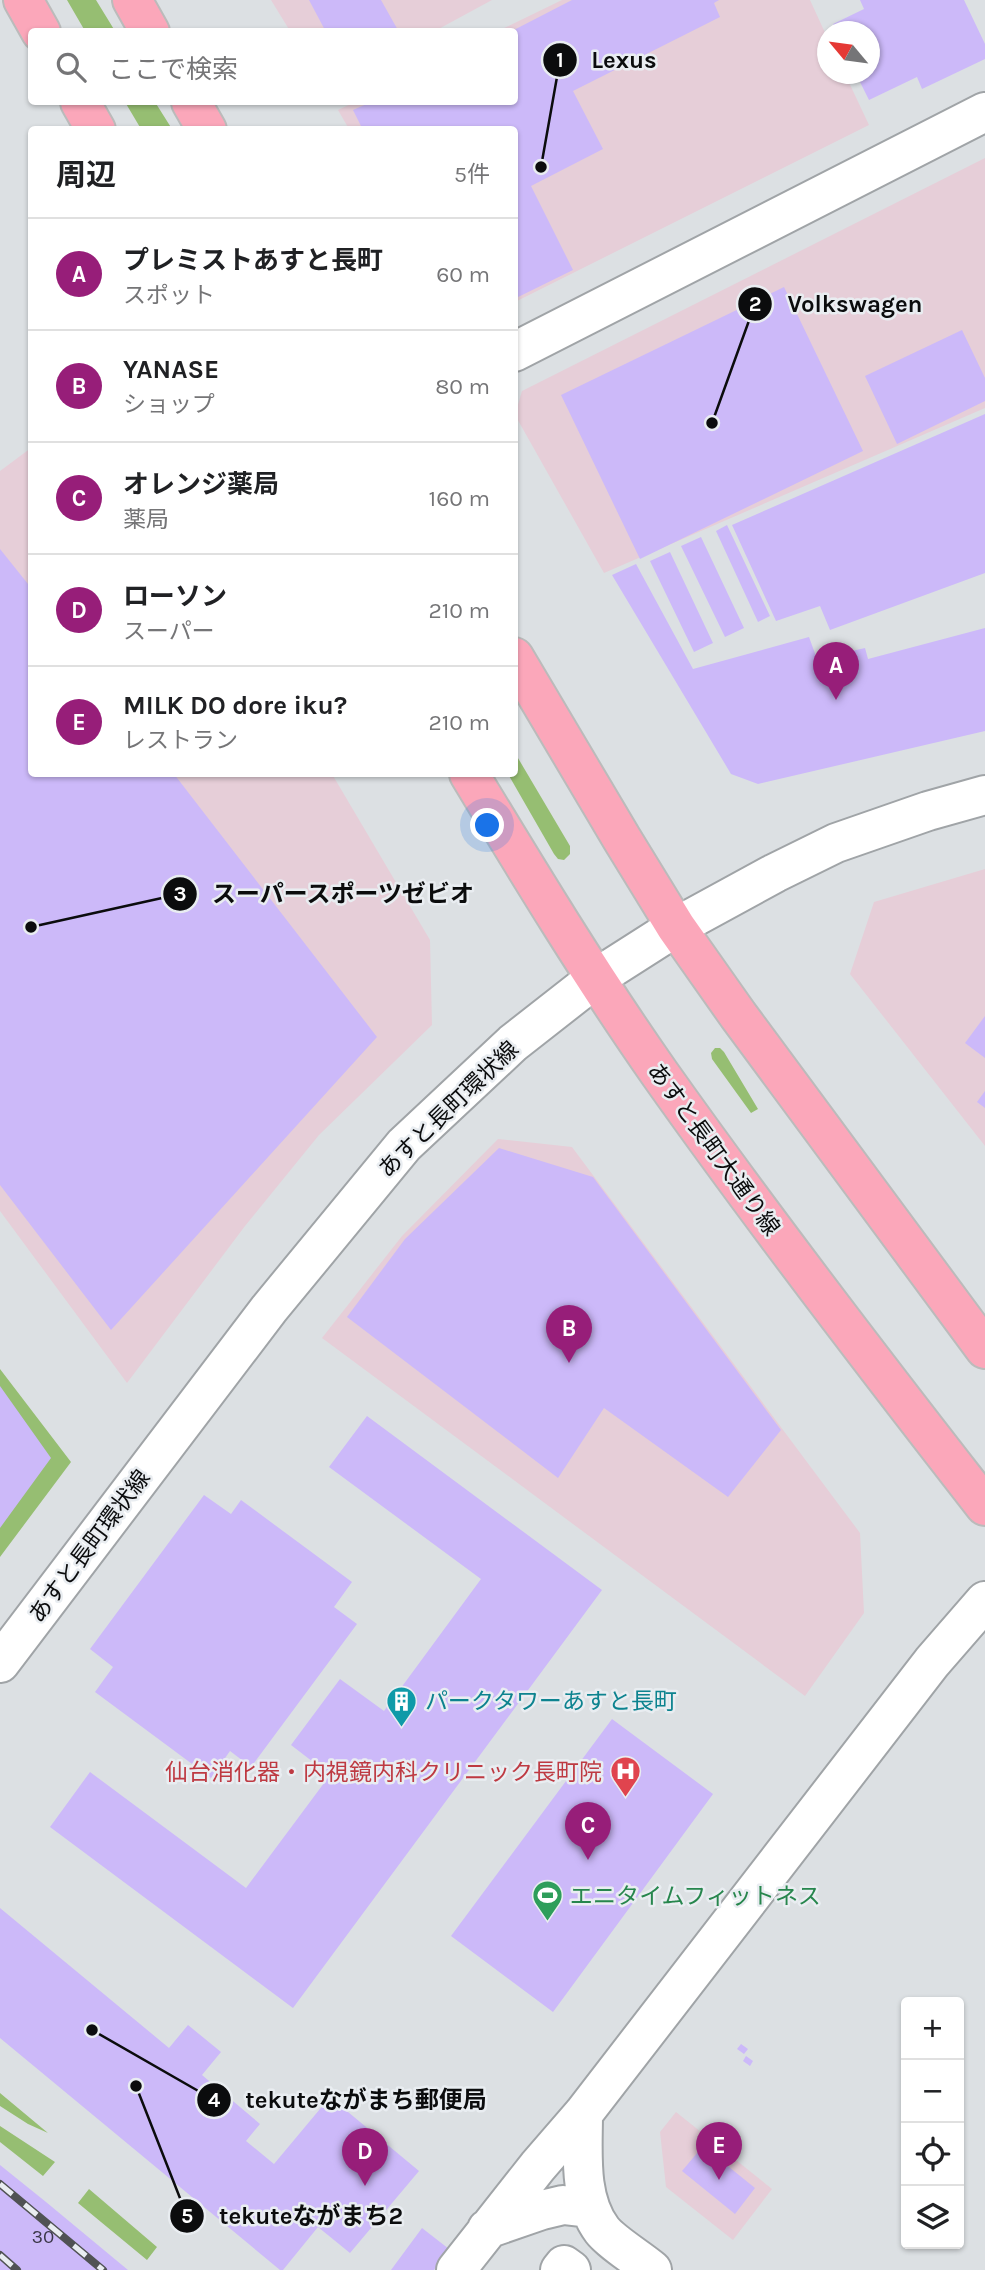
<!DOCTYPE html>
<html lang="ja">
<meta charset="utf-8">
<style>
:root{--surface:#fff;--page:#f6f6f6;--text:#202124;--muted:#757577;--line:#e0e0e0;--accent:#971e79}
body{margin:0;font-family:Karla,"Noto Sans JP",sans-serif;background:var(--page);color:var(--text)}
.controls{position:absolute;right:21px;bottom:21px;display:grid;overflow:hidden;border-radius:7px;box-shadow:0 2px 5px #0004}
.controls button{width:63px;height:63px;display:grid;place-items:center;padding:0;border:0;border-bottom:2px solid var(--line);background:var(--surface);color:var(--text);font:35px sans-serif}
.compass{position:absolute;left:817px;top:21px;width:63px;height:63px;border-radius:50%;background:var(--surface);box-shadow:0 2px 5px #0004;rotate:299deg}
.you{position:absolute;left:488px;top:826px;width:24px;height:24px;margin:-18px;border:5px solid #fff;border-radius:50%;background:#1a73e8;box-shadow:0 0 0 10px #1a73e833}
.badge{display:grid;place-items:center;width:46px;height:46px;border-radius:50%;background:var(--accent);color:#fff;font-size:23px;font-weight:700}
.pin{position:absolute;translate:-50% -58px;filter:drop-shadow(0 2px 4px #0008)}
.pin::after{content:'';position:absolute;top:37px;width:24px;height:21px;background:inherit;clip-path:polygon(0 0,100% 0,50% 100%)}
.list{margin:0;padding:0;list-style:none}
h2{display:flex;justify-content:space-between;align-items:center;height:91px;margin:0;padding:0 28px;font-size:30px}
h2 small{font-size:23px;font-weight:400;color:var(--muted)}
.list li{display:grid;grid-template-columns:46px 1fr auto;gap:21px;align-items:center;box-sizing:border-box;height:112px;padding:0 28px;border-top:2px solid var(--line)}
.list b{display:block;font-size:26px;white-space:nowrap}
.list p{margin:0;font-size:23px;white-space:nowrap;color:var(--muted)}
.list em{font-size:23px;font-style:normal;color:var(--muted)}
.icon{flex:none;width:38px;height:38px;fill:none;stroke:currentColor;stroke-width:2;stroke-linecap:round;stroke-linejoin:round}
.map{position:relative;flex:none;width:985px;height:2270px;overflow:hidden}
.search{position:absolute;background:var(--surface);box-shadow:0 2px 5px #0004;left:28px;top:28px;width:490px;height:77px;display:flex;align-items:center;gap:18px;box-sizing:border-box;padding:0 24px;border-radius:7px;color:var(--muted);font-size:26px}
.panel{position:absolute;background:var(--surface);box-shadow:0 2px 5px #0004;left:28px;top:126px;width:490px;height:651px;border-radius:7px}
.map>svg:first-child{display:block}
</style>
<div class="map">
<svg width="985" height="2270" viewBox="0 0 985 2270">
<rect width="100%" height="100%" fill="#dce0e3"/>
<path fill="#e6ced8" d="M271,0H492L433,32L290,31Z
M562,0H810L827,37L828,74H845L869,125L515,302L514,130L349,129L338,110L355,102H514V32L498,31Z
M985,158V408L604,573L515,415L522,391Z
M31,448L32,774H332L430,940L432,1025L319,1135L245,1226L127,1383L0,1211V471Z
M985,869V1146L850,974L874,902Z
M498,1139L572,1147L860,1533L864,1613L805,1696L322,1338L402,1236Z
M676,2112L772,2189L733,2240L666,2187L660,2132Z"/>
<path fill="#96be72" d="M67,0H96L115,31H85Z
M125,102H155L172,129H141Z
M515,753L570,846V854L564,860L558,859L554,854L508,774H514Z
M715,1048H720L724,1052L758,1109L751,1113L712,1059L711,1053Z
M0,1369L71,1462L0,1557Z
M0,2093L48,2133L28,2124L0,2106Z
M0,2126L55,2162L43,2176L0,2142Z
M89,2189L157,2247L147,2260L78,2203Z"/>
<path fill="#ccb9f9" d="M309,0H381L399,32H326Z
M572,0H719L714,3L720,17L573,91L603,149L531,186L573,270L514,299V130H363L353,110L371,102H514V32H510Z
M860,0H964L985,44V59L922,89L917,77L869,100L856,74H870V32H837L833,24L864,9Z
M784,287L863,451L640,559L561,395Z
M962,330L985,378V401L897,444L865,376Z
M985,414V573L830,630L820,606L776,621L732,525Z
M727,525L770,616L758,622L716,531Z
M701,537L744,628L725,637L681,546Z
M0,549L32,589V774H174L377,1037L111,1330L0,1185Z
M670,552L713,643L694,652L650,561Z
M636,564L693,669L809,637L817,659L865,648L868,659L985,628V731L758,784L731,774L612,575Z
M985,1016V1058L965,1043Z
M985,1091V1108L977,1102Z
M499,1148L593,1177L781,1430L728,1497L604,1408L558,1478L347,1317L405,1239Z
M0,1386L51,1458L0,1528Z
M367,1416L602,1590L293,2008L50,1827L90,1772L246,1888L330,1775L291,1745L340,1679L384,1711L481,1579L329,1467Z
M204,1495L231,1514L241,1500L352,1582L334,1607L357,1624L251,1767L230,1751L211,1778L95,1692L113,1667L90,1649Z
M612,1719L713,1794L553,2012L451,1936Z
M0,1908L169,2048L188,2025L221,2052L202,2075L260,2124L246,2141L274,2164L330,2097L419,2171L350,2253L318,2227L283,2270H280L0,2038Z
M741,2044L748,2049L744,2054L737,2049Z
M746,2056L753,2061L750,2066L743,2061Z
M703,2146L755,2188L735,2214L682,2171Z
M0,2165L46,2202L128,2270H0Z
M422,2228L449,2249L434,2270H391Z"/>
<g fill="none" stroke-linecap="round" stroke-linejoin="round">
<defs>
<path id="minor" d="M514,352L985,112
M0,1663L269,1309L404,1145L513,1043L596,978L676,927L775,873L836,843L928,811L985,795
M583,2114C583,2152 578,2198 602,2230C611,2242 639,2259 652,2270
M487,2229L542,2210L563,2205L589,2208
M456,2270L538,2166L583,2114L932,1662L985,1601
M560,2270L564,2265L571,2270"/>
<path id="major" d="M23,0L41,32
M132,0L150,32
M80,102L96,130
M191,102L207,130
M514,657L622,839L676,927L738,1015L985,1349
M469,774C530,875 592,977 660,1074C764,1221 874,1364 985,1506"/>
</defs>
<use href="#minor" stroke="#a0a4a7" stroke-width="42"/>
<use href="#major" stroke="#bbb" stroke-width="42"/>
<use href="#minor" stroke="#fff" stroke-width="38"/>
<use href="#major" stroke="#fba7ba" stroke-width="38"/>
<defs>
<path id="rail" d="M0,2184L103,2270
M0,2255L17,2270"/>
</defs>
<use href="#rail" stroke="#505254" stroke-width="8"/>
<use href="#rail" stroke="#e9edf1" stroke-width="5" stroke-dasharray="16" stroke-linecap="butt"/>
</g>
<defs>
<symbol id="building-pin" viewBox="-11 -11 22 30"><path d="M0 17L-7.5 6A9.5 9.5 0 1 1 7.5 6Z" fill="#0f9aa8" stroke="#e9edf1"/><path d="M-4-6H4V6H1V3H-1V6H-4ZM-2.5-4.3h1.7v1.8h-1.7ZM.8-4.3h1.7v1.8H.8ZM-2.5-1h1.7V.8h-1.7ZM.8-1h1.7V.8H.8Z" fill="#fff"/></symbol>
<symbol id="hospital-pin" viewBox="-11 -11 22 30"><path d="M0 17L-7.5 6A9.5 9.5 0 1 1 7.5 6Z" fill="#e0444e" stroke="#e9edf1"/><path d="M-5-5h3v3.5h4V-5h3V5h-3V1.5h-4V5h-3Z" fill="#fff"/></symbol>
<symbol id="stadium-pin" viewBox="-11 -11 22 30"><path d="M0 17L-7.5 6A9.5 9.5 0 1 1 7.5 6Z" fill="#2e9e5b" stroke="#e9edf1"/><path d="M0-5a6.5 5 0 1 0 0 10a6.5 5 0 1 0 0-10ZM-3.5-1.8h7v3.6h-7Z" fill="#fff"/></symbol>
</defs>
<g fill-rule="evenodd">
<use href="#building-pin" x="384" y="1684" width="35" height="47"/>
<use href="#hospital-pin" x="608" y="1754" width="35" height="47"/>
<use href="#stadium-pin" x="530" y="1878" width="35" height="47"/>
</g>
<g text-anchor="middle" stroke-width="5" stroke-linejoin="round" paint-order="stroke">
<g font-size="19" fill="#3b3748">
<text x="43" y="2243">30</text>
</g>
<g font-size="23" fill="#0b0c0d" stroke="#e9edf1">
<text transform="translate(448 1109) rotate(-44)" y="8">あすと長町環状線</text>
<text transform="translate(714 1149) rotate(54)" y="8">あすと長町大通り線</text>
<text transform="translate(89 1546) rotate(-53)" y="8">あすと長町環状線</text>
</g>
<g font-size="23" fill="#0d838f" stroke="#e9edf1" text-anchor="start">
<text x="425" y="1709">パークタワーあすと長町</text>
</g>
<g font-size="23" fill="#be3a42" stroke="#e9edf1" text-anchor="end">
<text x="602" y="1780">仙台消化器・内視鏡内科クリニック長町院</text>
</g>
<g font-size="23" fill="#27864d" stroke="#e9edf1" text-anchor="start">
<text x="570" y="1904">エニタイムフィットネス</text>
</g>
</g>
<path fill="none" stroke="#0b0c0d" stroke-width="2.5" d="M541 167L560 60M712 423L755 304M31 927L180 894M92 2030L214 2100M136 2086L187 2216"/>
<g fill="#0b0c0d" stroke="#e9edf1" stroke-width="2.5">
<circle cx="541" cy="167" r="7"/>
<circle cx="712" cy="423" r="7"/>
<circle cx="31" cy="927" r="7"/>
<circle cx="92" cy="2030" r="7"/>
<circle cx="136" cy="2086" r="7"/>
<circle cx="560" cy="60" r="18"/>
<circle cx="755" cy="304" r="18"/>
<circle cx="180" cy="894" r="18"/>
<circle cx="214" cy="2100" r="18"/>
<circle cx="187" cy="2216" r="18"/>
</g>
<g font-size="21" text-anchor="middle" font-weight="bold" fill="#fff">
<text x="560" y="67">1</text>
<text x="755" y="311">2</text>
<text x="180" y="901">3</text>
<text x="214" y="2107">4</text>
<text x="187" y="2223">5</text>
</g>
<g font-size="24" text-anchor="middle" font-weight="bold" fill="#0b0c0d" stroke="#e9edf1" stroke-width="5" stroke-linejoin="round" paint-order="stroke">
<text x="624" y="68">Lexus</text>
<text x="855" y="312">Volkswagen</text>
<text x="343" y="902">スーパースポーツゼビオ</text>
<text x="366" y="2108">tekuteながまち郵便局</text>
<text x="311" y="2224">tekuteながまち2</text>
</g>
</svg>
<div class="controls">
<button>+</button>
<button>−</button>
<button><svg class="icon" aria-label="locate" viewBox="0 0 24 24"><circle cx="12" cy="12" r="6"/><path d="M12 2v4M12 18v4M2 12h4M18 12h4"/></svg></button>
<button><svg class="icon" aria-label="layers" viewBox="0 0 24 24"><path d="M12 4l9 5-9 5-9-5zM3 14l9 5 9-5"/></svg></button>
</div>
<svg class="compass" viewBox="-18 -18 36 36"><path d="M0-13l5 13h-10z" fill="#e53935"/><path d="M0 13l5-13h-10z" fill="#757577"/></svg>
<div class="you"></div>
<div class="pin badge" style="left:836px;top:700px">A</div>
<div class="pin badge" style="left:569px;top:1363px">B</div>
<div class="pin badge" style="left:588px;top:1860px">C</div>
<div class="pin badge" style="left:365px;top:2186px">D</div>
<div class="pin badge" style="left:719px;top:2180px">E</div>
<div class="search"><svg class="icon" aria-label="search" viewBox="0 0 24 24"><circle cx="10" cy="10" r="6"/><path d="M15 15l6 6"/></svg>ここで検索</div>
<section class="panel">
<h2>周辺<small>5件</small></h2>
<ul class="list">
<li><span class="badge">A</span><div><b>プレミストあすと長町</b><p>スポット</p></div><em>60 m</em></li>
<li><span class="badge">B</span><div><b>YANASE</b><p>ショップ</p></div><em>80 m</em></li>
<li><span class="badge">C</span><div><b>オレンジ薬局</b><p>薬局</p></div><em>160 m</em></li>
<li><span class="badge">D</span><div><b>ローソン</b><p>スーパー</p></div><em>210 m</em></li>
<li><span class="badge">E</span><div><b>MILK DO dore iku?</b><p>レストラン</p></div><em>210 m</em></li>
</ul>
</section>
</div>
